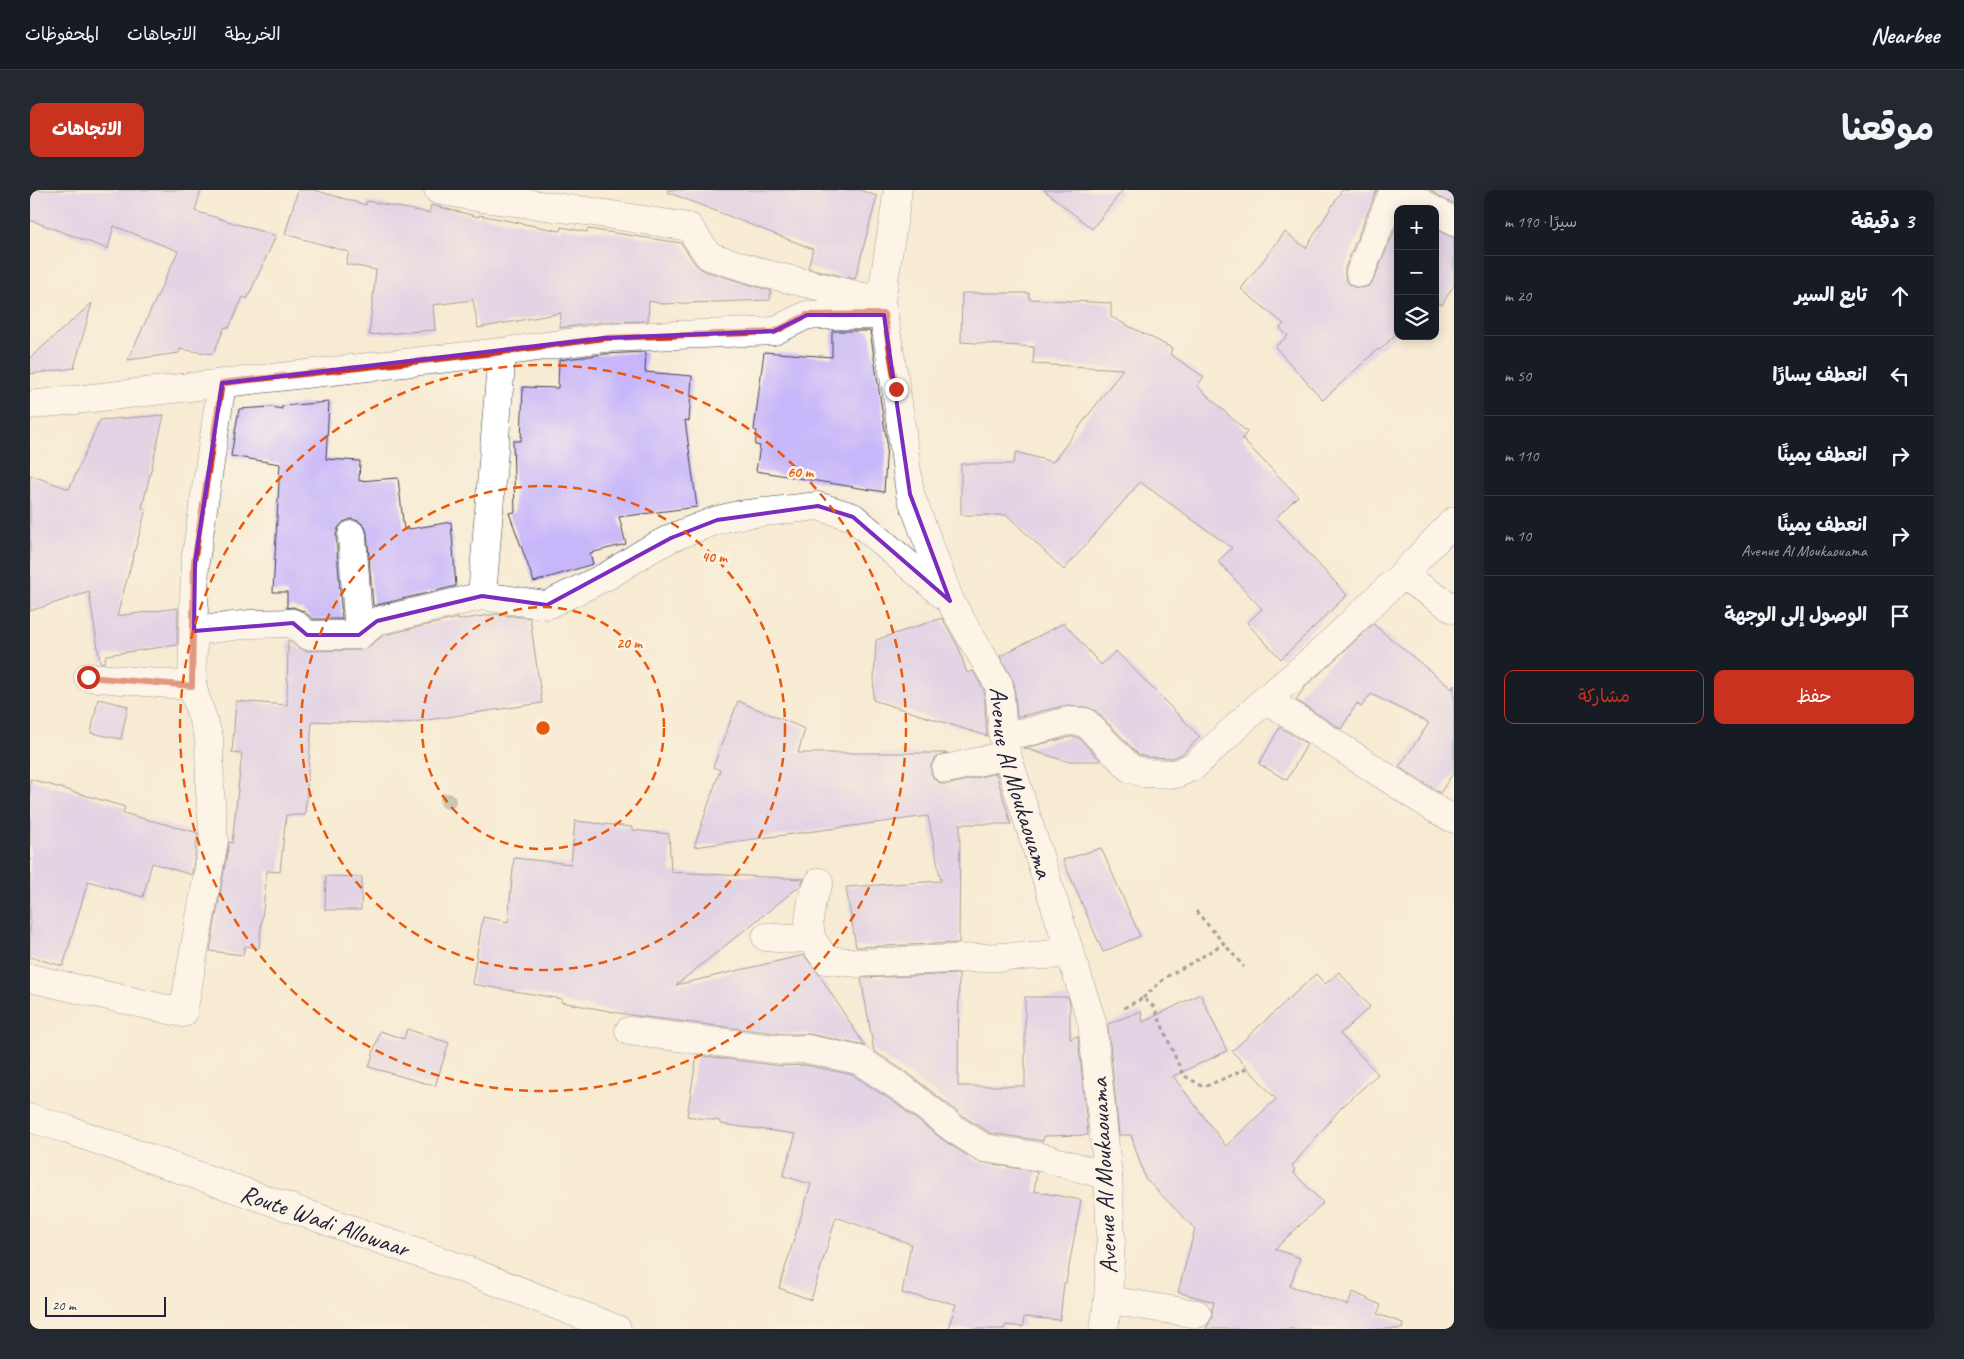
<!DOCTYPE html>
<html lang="ar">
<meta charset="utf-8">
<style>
:root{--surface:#171b24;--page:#242831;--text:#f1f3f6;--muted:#9ea1a6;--line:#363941;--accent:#c8321e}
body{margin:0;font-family:Caveat,"Playpen Sans Arabic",sans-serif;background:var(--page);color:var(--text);direction:rtl}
.controls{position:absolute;right:15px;top:15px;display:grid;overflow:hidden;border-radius:10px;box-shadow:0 2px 12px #0003}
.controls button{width:45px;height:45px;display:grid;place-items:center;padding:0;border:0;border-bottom:1px solid var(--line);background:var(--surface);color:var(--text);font:25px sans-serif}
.scale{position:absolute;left:15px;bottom:12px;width:121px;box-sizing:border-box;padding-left:5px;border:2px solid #22223b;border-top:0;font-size:14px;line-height:18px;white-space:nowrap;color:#22223b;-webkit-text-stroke:4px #fcf5e5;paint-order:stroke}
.stop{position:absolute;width:15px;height:15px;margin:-11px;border:4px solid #c8321e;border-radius:50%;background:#fff}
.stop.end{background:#c8321e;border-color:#fff;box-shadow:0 1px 5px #0008}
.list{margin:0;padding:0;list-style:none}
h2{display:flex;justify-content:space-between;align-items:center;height:65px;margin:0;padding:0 20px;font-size:21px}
h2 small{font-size:16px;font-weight:400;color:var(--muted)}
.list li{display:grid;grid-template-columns:32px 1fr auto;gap:15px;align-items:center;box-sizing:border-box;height:80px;padding:0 20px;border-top:1px solid var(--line)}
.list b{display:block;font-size:19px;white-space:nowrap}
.list p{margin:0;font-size:16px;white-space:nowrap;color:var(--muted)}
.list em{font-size:16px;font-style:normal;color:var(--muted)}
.actions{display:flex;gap:10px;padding:15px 20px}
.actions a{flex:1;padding:11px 0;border:1px solid var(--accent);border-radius:10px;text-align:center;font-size:18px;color:var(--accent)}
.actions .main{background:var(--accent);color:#fff}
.icon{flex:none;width:28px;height:28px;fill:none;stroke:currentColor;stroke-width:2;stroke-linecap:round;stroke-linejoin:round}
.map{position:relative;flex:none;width:1424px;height:1139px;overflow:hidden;direction:ltr;border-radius:10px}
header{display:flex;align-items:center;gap:30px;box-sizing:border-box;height:70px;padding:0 25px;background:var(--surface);border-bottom:1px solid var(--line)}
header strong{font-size:24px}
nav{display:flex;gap:28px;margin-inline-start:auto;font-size:18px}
.intro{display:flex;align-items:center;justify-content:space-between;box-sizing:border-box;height:120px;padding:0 30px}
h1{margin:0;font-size:35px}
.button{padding:12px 22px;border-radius:10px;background:var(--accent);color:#fff;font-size:18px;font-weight:700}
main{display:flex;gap:30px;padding:0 30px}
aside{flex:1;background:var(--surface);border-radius:10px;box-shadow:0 2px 12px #0003}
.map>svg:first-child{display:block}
</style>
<header>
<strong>Nearbee</strong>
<nav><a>الخريطة</a><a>الاتجاهات</a><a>المحفوظات</a></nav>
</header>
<div class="intro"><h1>موقعنا</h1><a class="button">الاتجاهات</a></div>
<main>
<aside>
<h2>3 دقيقة<small>سيرًا · 190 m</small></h2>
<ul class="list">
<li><svg class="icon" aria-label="ahead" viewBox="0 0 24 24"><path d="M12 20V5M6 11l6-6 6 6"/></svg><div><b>تابع السير</b></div><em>20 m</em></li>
<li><svg class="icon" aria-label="left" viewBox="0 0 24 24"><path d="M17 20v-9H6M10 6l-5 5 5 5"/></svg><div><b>انعطف يسارًا</b></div><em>50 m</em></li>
<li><svg class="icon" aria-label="right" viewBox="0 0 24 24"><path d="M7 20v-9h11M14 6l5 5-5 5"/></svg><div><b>انعطف يمينًا</b></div><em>110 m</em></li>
<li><svg class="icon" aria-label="right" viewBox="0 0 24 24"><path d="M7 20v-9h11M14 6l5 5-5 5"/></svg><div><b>انعطف يمينًا</b><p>Avenue Al Moukaouama</p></div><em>10 m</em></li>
<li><svg class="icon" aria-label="arrive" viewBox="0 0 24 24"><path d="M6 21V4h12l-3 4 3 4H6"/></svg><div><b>الوصول إلى الوجهة</b></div></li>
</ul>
<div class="actions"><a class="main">حفظ</a><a>مشاركة</a></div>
</aside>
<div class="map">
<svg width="1424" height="1139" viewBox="0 0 1424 1139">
<rect width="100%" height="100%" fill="#fcf5e5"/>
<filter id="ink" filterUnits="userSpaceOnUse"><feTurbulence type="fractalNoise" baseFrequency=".02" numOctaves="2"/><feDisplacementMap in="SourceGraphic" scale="10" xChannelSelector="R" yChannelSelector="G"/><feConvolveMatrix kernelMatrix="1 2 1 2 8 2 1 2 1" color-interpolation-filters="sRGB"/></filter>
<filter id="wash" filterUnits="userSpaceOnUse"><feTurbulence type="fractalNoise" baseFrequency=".0096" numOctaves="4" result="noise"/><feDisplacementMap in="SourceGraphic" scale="20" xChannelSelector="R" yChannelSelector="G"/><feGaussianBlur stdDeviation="1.12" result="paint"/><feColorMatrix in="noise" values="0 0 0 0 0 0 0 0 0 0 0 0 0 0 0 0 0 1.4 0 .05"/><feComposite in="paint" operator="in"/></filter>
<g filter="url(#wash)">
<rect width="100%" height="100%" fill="#f7ebd3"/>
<g id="blocks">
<path fill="#c7b6fa" d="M0,0H171L165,21L246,46L217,109L213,107L199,138L195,137L183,164L150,159L149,163L98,170L148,61L84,36L78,59L0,30Z
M268,0H284L336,15L337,11L399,23L401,15L449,27V25L530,41L531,37L557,42L558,39L651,53L666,75L674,81L741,101L740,110L632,114L619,111L618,131L573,132L530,138L531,123L448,138L443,110L403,115L405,140L339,145L346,80L316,74L319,62L255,44Z
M638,0H829L847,6L825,89L778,78L783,59L637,2Z
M1014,0H1093L1062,39Z
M1312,0H1347L1315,78V86L1318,93L1324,97L1333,98L1340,95L1344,89L1368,32V142L1350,160L1348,159L1293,210L1245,157L1258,146L1250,138L1254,134L1211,99L1255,42L1276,58Z
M1400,0H1424V14L1410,7Z
M1405,39L1424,48V95L1412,115L1405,111Z
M932,103H999V109L1081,113V127L1142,158L1140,164L1174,187L1167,196L1217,242L1212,249L1268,306L1246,328L1317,405L1251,469L1217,433L1232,419L1188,371L1202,358L1110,292L1034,380L977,325H931V274H983L986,262L1023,272L1093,179L1003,174L1004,157L931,152Z
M62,113L44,178L0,184V168Z
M802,141H840L857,253L854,302L726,281L730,256L725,255L727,241L724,240L734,162L802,167Z
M616,162L615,182L662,186L659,231L655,230L667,317L589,327L596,354L560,363L563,374L504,392L479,323L485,322L483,251H491L493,197L528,198L529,170L575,164Z
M299,212L296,269L330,271L329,291L368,288L374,340L421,332L426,396L343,416L337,343L335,337L329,331L321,329L313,332L308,338L306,346L312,429H283L273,421L263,417L257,418V402H243L250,274L201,266L209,219L241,217L252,219V216Z
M134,225L112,318L116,319L87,426L148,418L147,455L76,465L74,473L70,472L59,402L0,421V285L39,299L70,230Z
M466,424L500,428L512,513L370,534L282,531L275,625H256L250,682L237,681L229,758L215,756L213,765L180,761L199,652L202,653L212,564L202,563L206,511L257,515L258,450L267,457L277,461L331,460L337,458L354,445L428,428V430Z
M912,428L928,456L937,483L943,481L954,500L957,546L843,510L846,450Z
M1034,433L1071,475L1086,461L1170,547L1152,564L1143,568L1117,567L1109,565L1066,521L1057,517L1034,516L987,527L984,493L970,466Z
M1343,434L1422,499L1424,495V582L1410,603L1369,577L1399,533L1341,504L1331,517L1327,513L1311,539L1266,510L1274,498Z
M68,509L98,516L91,549L61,543Z
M708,511L775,539L768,563H918L906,567L901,575V583L904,589L912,594H920L966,583L981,634H930L929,753L826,757L816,697L911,691L898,626L664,657L690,580L683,577Z
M1250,537L1277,554L1257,590L1229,574Z
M1040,547H1048L1071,571H1036L994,558Z
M0,589L95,617L93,623L168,643L162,685L122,673L113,707L58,691L33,776L0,767Z
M545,631L602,637V640L639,644L641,682L774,689L771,695L646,795L774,765L788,783L835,856L780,844H753L600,825L531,812L532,809L442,794L453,727L478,732L484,668L541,674Z
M1071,658L1110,746L1073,762L1033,670Z
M296,686L332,687L331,720H295Z
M1309,782L1340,817L1310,844L1348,884L1311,918L1262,976L1265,980L1263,982L1293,1013L1245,1059L1270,1068L1260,1096L1318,1115L1323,1102L1351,1115L1347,1124L1373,1133L1372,1139H1176L1182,1127V1119L1184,1112L1148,1102L1165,1039L1115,988L1101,945H1089L1078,834L1111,821L1113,832L1170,804L1197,861L1143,886L1196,956L1246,909L1202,861L1286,784L1295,794Z
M929,784L928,896H995V807H1038L1040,813V849L1048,846L1058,945L1014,946L1013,951L960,943L933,926L883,887L844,861L831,788Z
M377,839L419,853L405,896L339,877L350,841L374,849Z
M667,865L750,876L776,875L823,885L864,912L916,952L946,971L1007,982L1004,1001L1051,1010L1036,1093H1034L1030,1130L994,1127L993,1137L976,1135L974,1139H918L926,1114L872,1103L881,1054L806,1027L781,1110L749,1098L781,994L753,986L766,944L690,934V931L657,926Z"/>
</g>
</g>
<g filter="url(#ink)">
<use href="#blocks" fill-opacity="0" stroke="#424052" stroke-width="1"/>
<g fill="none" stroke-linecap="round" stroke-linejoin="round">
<defs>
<g id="minor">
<path d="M408,0L446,7L556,21L659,37L679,66L737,84L851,111"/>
<path id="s1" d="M868,0L851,111L866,199L880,304L920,411L969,495L973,545L977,565L1062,832L1078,986L1081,1050L1078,1110L1074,1139"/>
<path d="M1369,0L1401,19"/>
<path d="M1405,21L1424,32"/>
<path d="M1330,83L1364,0"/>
<path d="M0,215L472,162L574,148L744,141L777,125H854"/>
<path d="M322,345L329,445"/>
<path d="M1372,385L1424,419"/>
<path d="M452,406L472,162"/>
<path d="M164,441L220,434L263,433L277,445H329L347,431L452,406L517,415L579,385L615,362L641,348L687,330L708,325L788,316L823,327L917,408"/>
<path d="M58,487L162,496"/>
<path d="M1236,509L1407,620L1424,629"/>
<path d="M973,545L1002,541L1038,531L1055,532L1101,579L1114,583L1146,584L1164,576L1236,509L1286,467L1372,385L1424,331"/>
<path d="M916,579L977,565"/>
<path d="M789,692L782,711L779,730L781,748L796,770L828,773L1040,764"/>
<path d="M736,747L758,749L781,748"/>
<path d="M0,788L153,823L184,650L180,601L179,548L162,496L165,372L192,193"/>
<path d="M599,841L752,860L777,859L829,870L873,899L924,939L954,958L1011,967L1078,986"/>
<path d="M0,928L36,939L439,1081L587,1139"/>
<path d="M1078,1110L1167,1124"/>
</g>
</defs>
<use href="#minor" stroke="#424052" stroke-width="29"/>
<path stroke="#424052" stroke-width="3" stroke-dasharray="4 4" stroke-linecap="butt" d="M1166,721L1214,777
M1113,808L1136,787L1165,771L1194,753
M1094,818L1113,808L1124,817L1153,885L1174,897L1218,878"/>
<use href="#minor" stroke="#fff" stroke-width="28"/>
</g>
<circle fill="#97998a" cx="418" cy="611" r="8"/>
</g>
<g fill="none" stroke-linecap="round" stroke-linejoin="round" filter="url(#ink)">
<path stroke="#c8321e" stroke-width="6" d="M58,487L162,496L164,372L192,193L472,162L574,148L744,142L777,125L854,124L866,199"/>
</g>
<path d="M0 0H1424V1139H0ZM777,125H854L880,304L920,411L823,327L788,316L687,330L641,348L517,415L452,406L347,431L329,445H277L263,433L164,441L165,372L192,193L574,148L744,141Z" fill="#f7ebd3" fill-opacity=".55" fill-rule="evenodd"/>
<path fill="none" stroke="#7b2cbf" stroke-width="4" stroke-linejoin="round" d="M777,125H854L880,304L920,411L823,327L788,316L687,330L641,348L517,415L452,406L347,431L329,445H277L263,433L164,441L165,372L192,193L574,148L744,141Z"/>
<g fill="none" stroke="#e8590c" stroke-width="2.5" stroke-dasharray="9 6">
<circle cx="513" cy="538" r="121"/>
<circle cx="513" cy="538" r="242"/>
<circle cx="513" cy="538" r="363"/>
</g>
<g text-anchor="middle" stroke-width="5" stroke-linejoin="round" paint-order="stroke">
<g font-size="25" fill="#22223b" stroke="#fcf5e5">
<text dy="9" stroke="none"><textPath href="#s1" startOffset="619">Avenue Al Moukaouama</textPath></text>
<text transform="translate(1073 986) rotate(-93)" y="9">Avenue Al Moukaouama</text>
<text transform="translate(295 1030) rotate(19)" y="9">Route Wadi Allowaar</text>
</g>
</g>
<circle cx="513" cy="538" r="8" fill="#e8590c" stroke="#fcf5e5" stroke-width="2.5"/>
<g font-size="15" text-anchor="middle" font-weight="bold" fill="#e8590c" stroke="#fcf5e5" stroke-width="5" stroke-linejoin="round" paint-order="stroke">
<text x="770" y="287">60 m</text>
<text x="684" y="372">40 m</text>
<text x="599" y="458">20 m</text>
</g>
</svg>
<div class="controls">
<button>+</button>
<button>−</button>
<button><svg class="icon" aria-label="layers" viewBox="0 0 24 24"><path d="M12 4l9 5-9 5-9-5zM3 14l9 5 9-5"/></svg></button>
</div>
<div class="scale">20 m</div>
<div class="stop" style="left:58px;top:487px"></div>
<div class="stop end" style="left:866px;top:199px"></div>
</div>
</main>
